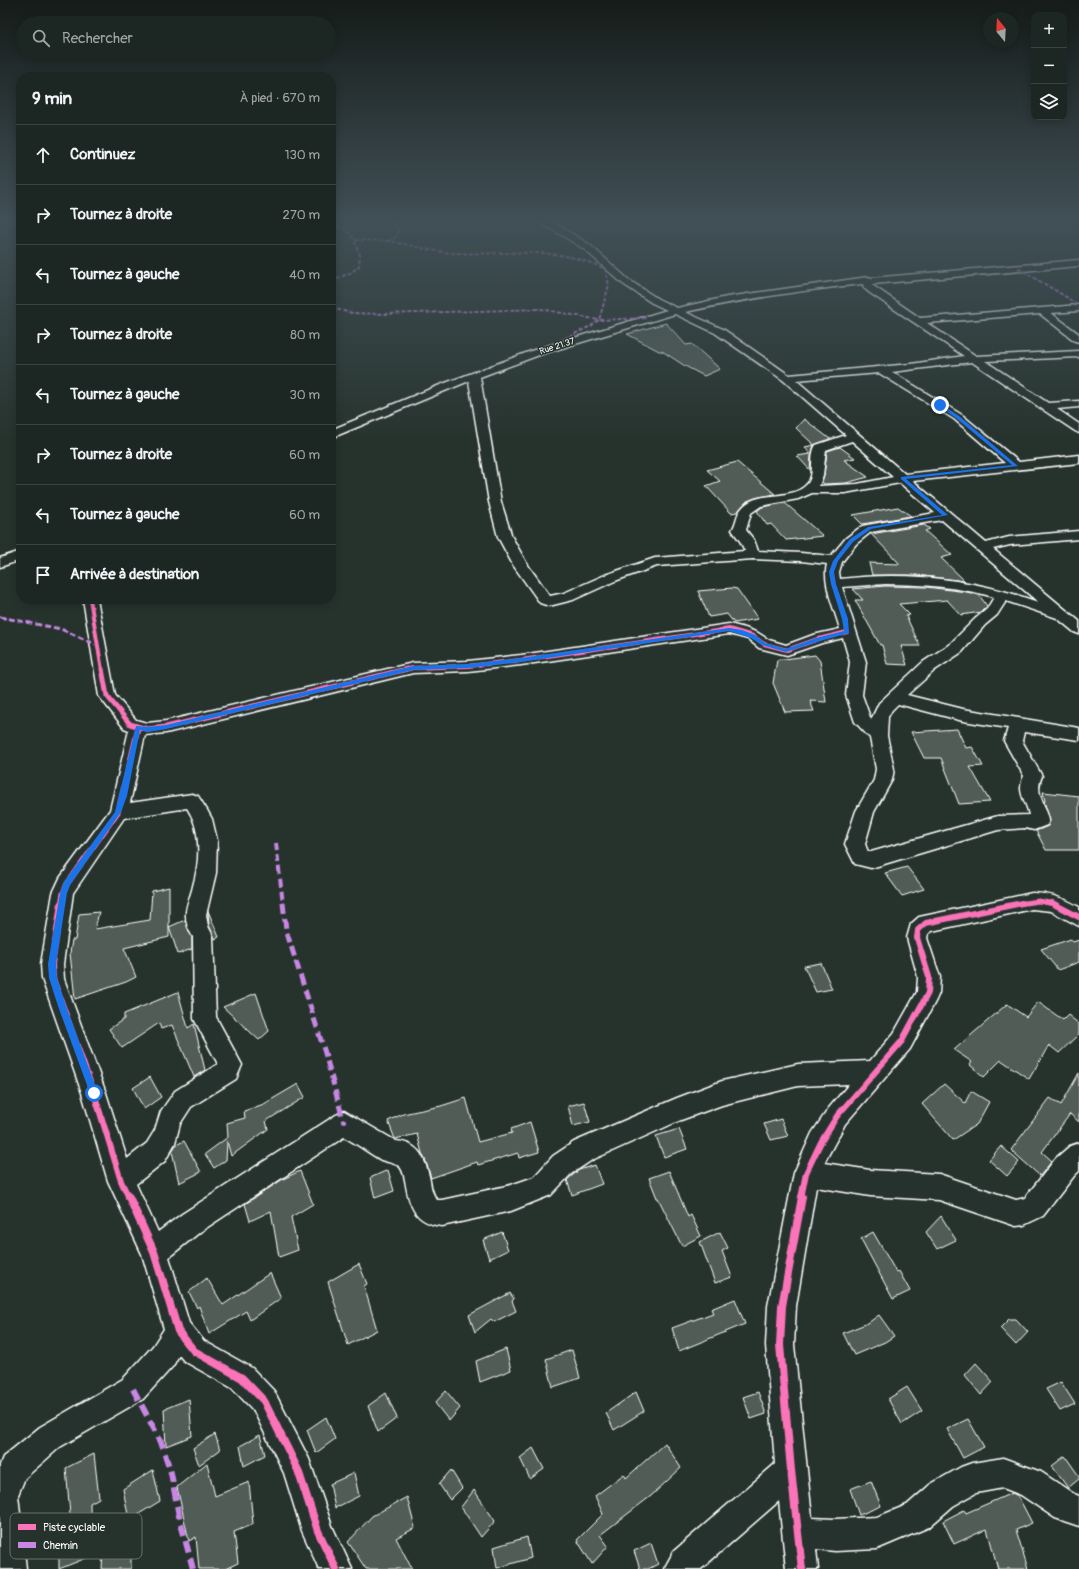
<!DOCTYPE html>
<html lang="fr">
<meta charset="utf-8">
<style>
:root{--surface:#1c2622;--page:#252e2a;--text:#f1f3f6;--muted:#a0a5a5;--line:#3a4340}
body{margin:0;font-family:Pangolin,sans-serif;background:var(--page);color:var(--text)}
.controls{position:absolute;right:12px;top:12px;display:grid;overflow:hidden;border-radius:8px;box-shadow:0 2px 10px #0003}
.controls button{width:36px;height:36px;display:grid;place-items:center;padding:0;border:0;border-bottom:1px solid var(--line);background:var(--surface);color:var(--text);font:20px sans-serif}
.compass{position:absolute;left:983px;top:12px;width:36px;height:36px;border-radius:50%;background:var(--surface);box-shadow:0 2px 10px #0003;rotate:342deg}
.stop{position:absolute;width:12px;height:12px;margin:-9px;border:3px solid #1a73e8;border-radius:50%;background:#fff}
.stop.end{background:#1a73e8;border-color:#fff;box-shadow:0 1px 4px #0008}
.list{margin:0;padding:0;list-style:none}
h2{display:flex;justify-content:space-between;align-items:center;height:52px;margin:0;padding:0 16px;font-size:17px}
h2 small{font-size:13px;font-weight:400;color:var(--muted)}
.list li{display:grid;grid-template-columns:26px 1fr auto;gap:12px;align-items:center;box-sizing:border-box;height:60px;padding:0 16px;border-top:1px solid var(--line)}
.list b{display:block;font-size:15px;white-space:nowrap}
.list em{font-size:13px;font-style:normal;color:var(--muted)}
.icon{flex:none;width:22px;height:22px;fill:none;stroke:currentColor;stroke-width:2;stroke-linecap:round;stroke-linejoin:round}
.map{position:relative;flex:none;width:1079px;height:1569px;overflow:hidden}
.search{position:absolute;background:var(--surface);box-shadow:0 2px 10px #0003;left:16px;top:16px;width:320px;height:44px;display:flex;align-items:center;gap:10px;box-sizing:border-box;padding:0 14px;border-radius:22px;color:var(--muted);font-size:15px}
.panel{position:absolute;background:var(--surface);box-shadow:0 2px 10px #0003;left:16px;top:72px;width:320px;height:532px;border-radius:16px}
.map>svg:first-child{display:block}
</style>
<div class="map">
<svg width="1079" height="1569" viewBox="0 0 1079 1569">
<rect width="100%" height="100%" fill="#26332d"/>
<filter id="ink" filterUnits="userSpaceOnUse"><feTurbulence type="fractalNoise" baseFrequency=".025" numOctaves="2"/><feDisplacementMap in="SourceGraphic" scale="8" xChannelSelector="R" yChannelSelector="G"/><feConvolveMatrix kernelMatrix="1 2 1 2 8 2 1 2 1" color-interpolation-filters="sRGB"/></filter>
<g filter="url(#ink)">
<path fill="#515c57" stroke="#fff" d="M666,323L686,345L692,344L720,369L704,376L685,366L662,351H659L627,334Z
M804,419L830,439L814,445L796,428Z
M814,445L811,455L810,470L797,456L810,454L805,447Z
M840,447L855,458L844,460L868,477L846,483L824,484L822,482L824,475L827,451Z
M737,462L775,494L755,498L747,501L737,512L731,513L706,486L720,481L707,470Z
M785,503L823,536L786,540L771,524L767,525L757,511L762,507Z
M898,507L911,516L862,524L853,515Z
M924,525L930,529L925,531L952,555L941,558L965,581L916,575H872L869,563L900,564L871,534Z
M885,586L926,587L967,592L979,595L987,606L981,612L961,615L947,600L899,604L910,615L906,616L920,646H901L907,665L887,664L882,645H880L855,600H863L853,589Z
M732,588L737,589L758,619L734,623L727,614L709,617L698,591Z
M815,655L820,661L826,702L810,701L814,711L785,712L773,683L777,660Z
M957,729L966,748L972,747L983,766L970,767L990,802L959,804L941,758H924L911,732Z
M1043,792L1079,796V850H1046L1036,831L1048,826L1050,821L1044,801H1045Z
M907,867L924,889L902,896L885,873Z
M169,887V937L124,948L136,977L126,982L75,999L70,953L72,940H75L79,914L99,912L95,929L150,920L152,891Z
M208,911L219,937L215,939L209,926Z
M185,920L192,937V949L178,954L169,927Z
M1071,939L1073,942L1079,940V962L1058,970L1041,949Z
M821,963L832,989L816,992L804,966Z
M178,992L188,1028L194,1024L205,1070L194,1077L172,1025L161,1029L159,1023L122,1048L109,1029L124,1019V1014Z
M256,993L269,1031L259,1040L223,1007Z
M1038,1002L1063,1020L1068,1015L1079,1024V1034L1059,1053L1049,1045L1029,1079L1001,1060L984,1077L970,1065L972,1062L954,1050L1007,1004L1026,1017Z
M1079,1073V1122L1070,1114L1042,1152L1052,1161L1040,1176L1011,1150L1050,1098L1061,1105Z
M150,1077L161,1097L144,1109L133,1088Z
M298,1084L305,1097L266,1121L268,1129L231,1156L227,1141L226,1160L214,1168L205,1154L228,1137L227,1123L245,1118L244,1111L264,1104Z
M944,1084L965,1103L971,1091L989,1102L977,1124L953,1140L922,1104Z
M466,1098L478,1142L512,1133L511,1129L530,1122L539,1152L519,1158L518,1153L478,1165L477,1162L431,1178L426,1162L422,1153L417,1134L395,1139L388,1121L403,1114L441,1106Z
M584,1102L590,1122L573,1126L568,1106Z
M781,1119L788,1136L771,1140L764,1124Z
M679,1129L687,1149L664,1157L656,1136Z
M184,1141L201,1172L179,1183L172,1151L176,1145Z
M1001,1146L1019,1162L1007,1176L989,1160Z
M595,1165L602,1184L572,1195L567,1180L579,1170Z
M388,1170L394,1191L375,1198L370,1178Z
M300,1171L313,1204L291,1217L298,1250L279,1257L271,1211L250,1221L245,1204L283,1179Z
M669,1171L688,1217L691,1215L701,1236L682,1246L658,1198H657L649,1178Z
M941,1216L956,1240L937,1249L926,1232Z
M502,1232L508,1250L489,1259L483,1240Z
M720,1232L728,1248L722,1251L732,1277L715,1283L700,1242Z
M873,1232L896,1272L899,1271L910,1291L893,1299L861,1239Z
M359,1264L367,1284L364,1286L377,1330L348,1345L328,1282Z
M270,1273L281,1298L250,1320L246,1311L209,1334L199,1306L197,1308L189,1292L207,1278L223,1305Z
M510,1293L514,1299L512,1301L516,1311L494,1322L491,1319L475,1332L469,1315Z
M735,1299L745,1324L679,1351L672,1328L713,1313L711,1309Z
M879,1315L894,1336L885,1342L854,1355L843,1333L868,1323Z
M1009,1319H1016L1028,1332L1016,1345L1000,1328Z
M506,1349L511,1370L480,1382L476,1361Z
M572,1350L580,1378L553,1387L546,1359Z
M976,1363L993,1382L981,1395L965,1375Z
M1061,1382L1075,1404L1060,1411L1046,1389Z
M907,1387L922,1411L902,1424L888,1399Z
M446,1391L460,1408L449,1421L435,1403Z
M636,1392L644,1411L614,1430L606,1413Z
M758,1392L766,1414L751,1419L743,1397Z
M386,1393L397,1418L378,1432L368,1406Z
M189,1399L192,1436L166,1446L164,1409Z
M326,1417L335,1439L316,1453L307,1430Z
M968,1419L984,1447L963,1458L947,1429Z
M215,1434L220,1450L199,1465L193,1448Z
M260,1435L265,1455L244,1466L240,1446Z
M665,1443L681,1468L651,1496L600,1535L608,1546L592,1564L577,1540L603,1514L595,1496L624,1474L626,1478Z
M533,1448L544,1469L530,1479L520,1458Z
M94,1454L99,1498L90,1503L91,1556L59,1569V1544L72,1538L66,1468Z
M1065,1456L1079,1476V1479L1068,1488L1052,1466Z
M207,1463L215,1496L249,1482L253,1524L234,1532L238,1563L225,1569H199L196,1537L189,1541L177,1487Z
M153,1470L160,1501L129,1520L123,1489Z
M451,1470L462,1488L450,1500L439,1484Z
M354,1473L359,1496L335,1508L330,1484Z
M871,1481L881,1506L859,1515L850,1489Z
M474,1490L495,1521L481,1537L461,1507Z
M1012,1493L1018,1496L1032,1523L1016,1530L1028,1569H998L987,1529L954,1544L943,1521L964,1510L966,1513Z
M407,1497L415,1528L396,1538L412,1569H366L348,1542L372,1516Z
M527,1537L531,1558L497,1568L494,1547Z
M131,1543V1569H102L103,1553Z
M651,1543L658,1564L648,1569H640L634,1551Z"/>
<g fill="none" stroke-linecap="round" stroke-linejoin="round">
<defs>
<path id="minor" d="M536,221H547L561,227L590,245L629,280L658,299L677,308L727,297L868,277L871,278L1079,260V266L872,284V285L920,318L1079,305V311L1051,313L1079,334V342L1075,341L1040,314L927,323L976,356L1079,351V357L985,361L1048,403L1079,401V407L1057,409L1079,424V433L1075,431L972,362L892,372L962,415L1019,462L1079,455V463L913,481L986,543L1009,537L1079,531V539L1010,545L993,549L1079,621V634L1074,632L1057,618L1006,601L997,615L985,625L962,652L935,670L907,695L963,709L1079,728V740L1024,732L1022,741L1042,776C1034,793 1045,803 1049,820L1047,825L1034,830L1025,828L998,830L871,868L855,864L845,844L856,811L874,780L876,769L870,738L855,722L846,695L850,662L843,638L822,643L787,655L759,648L748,639L729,634L521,665L468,671L413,673L166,733L145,735L130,803L192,794L198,796L207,810L212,819L217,840L216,873L206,915L208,926L213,936L216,1017L242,1065L236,1079L191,1107L180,1124L175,1143L165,1161L136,1184L158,1232L182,1214L336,1115L344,1111L396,1141C418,1143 424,1156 429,1176C431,1185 431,1193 437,1200H442L511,1185L534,1177L553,1156L574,1142L677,1098L722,1081L798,1064L870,1061L894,1033L917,992L918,977L907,938L911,924L919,917L1032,893C1049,893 1064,898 1079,907V926L1051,911L1032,909L932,931L928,934L927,938L940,977L939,993L936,1000L910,1049L845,1124L824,1163L870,1170L939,1174L1016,1200L1025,1198L1056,1158L1070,1146L1079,1143V1171L1074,1176L1043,1216L1024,1225L1016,1226L939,1200L870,1196L816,1187L796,1306L794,1345L812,1518L835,1519L877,1517L907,1505L931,1484L961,1467L972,1463L1003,1458L1041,1472L1074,1494L1079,1496V1526L1055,1518L1021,1495L1003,1488L976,1493L953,1506L929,1527L877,1549L835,1551L816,1549L818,1569H786L779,1501L701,1569H664L674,1551L775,1464L766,1345L768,1306L794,1173L812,1133L829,1108L849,1084L798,1086L722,1105L681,1120L592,1160L571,1174L551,1195L511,1211L442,1226C414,1223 409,1205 405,1180C404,1176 403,1169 399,1166C394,1163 387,1162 381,1160C369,1153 357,1144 344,1137L200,1232L169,1257L189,1323L204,1341L252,1368L274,1391L309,1459L332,1526L352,1569H319L302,1531L284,1473L254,1411L232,1388L184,1361L179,1355L173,1366L143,1399L60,1447L25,1478L18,1495L26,1569H0V1465L3,1457L40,1427L123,1379L153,1346L164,1329L142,1254L108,1181L82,1093L42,979L41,964L53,893L60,878L110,810L129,730L124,728L99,696L83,599H97L115,695L136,720L147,723L166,721L413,663L468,661L521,655L729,624L745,628L758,633L769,640L786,645L813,635L840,629C835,610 822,583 827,564L801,561L753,559L657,566L615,581L573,600L549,606L540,603L513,565L498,537L489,502L469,381L331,438V430L440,385L534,350L667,310L652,303L623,284L584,249L555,231ZM863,284L864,288L870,293L964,356L911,364L789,375L723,329L685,312C744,299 803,290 863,284ZM675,314L715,333L783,380L846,435L816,445C808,457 817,477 805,486C788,501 757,490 742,508C736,514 737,523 732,530L740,541L745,551L655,558L605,575L564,593L550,596L527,564L512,537L501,502L480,377L542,354ZM879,373L954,419L1005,463L905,474L796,380ZM852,441L893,477L857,484L819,486L823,475L826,450ZM900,483L935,513L862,526L846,538L831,556L801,553L758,551L754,540L746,530L751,513L761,506L798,499L812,493H845ZM942,520L1038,602C974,579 909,571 840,579L839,572L842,562L856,544L871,532ZM885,584C922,584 959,587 994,597L987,609L975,619L950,644L923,662L879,703L871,720L862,695L866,662L842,587ZM898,704L963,721L1008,728L1004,741L1024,776C1016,793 1026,799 1029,815L998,816L871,852H868L865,844L874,812L892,780L894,769L887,736L888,717L892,710ZM187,808C202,830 200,862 193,886C191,896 185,906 186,916C186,924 189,930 193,937L194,1019L218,1064L175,1091L161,1111L155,1130L147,1143L127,1159L106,1093L64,979L63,964L73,893L124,818Z
M21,551V560L0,567V558Z"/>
</defs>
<use href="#minor" stroke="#fff" stroke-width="3"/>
<use href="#minor" fill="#26332d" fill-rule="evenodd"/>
<path stroke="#c787e3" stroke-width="2" stroke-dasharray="4 2" stroke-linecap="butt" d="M392,221L399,231L396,237L389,241C411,245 433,252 455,253C511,256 552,244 605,269L609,285L599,320L647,318
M331,225C343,227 349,229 354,240L389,241
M1018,268L1068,298L1075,304V308
M331,281L352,272L359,266L360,255L354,240
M331,308L352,313L383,314L541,309L599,320L591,326L566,338"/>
<path stroke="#c787e3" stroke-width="2.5" stroke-dasharray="5 2.5" stroke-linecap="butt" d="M538,352L568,337"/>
<path stroke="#c787e3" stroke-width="3" stroke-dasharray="6 3" stroke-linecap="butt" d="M0,617L61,629L97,645"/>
<path stroke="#c787e3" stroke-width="4" stroke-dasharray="8 4" stroke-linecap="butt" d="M276,843L283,904"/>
<path stroke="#c787e3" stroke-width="5" stroke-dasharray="10 5" stroke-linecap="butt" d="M283,903L286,930L325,1053L344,1123"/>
<path stroke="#c787e3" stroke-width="6" stroke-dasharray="12 6" stroke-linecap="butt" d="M133,1389L161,1442L171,1473L179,1516L193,1569"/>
<defs>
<path id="cycleway-far3" d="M90,599L102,670
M403,670L413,668L468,666L521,660L729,629L753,636L764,644L787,650L818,639L847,632"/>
<path id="cycleway-far2" d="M102,669L107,696L130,724L147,729L166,727L407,669
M61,904L63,893L67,884L118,812L138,728
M1018,904L1039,901L1054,904"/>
<path id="cycleway-far1" d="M61,903L52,964L53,979L94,1093L121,1181L129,1198
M1052,903L1079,917
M801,1198L806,1173L821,1142L837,1116L902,1041L928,993L929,977L917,938L918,930L926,923L1022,903"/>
<path id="cycleway" d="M129,1197L154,1252L178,1331L194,1351L242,1378L264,1401L298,1470L318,1531L336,1569
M802,1197L782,1306L780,1345L791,1470L802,1569"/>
</defs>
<use href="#cycleway-far3" stroke="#26332d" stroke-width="6"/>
<use href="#cycleway-far2" stroke="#26332d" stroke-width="8"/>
<use href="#cycleway-far1" stroke="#26332d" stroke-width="9"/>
<use href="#cycleway" stroke="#26332d" stroke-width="10"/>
<use href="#cycleway-far3" stroke="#fb73b8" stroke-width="4"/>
<use href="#cycleway-far2" stroke="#fb73b8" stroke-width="5"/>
<use href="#cycleway-far1" stroke="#fb73b8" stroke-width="6"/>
<use href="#cycleway" stroke="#fb73b8" stroke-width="8"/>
</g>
</g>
<linearGradient id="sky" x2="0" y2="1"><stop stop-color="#151c19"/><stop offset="0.5" stop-color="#415057"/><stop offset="1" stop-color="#415057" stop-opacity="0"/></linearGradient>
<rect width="1079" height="441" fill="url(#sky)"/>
<path fill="#1a73e8" d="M939,404H941L959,416L1018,466L906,479L948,515L871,529L853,542L838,561L834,572L836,584L848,619L849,633L820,641L786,652L762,645L751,638L729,631L521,662L468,668L413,670L166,729L148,732L140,730L127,796L121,812L70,885L67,893L56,964L57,978L66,1006L98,1093L97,1096L94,1097L91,1096L58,1006L49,978L48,964L60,893L64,882L115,812L136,726L148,727L166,725L413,666L468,664L521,658L729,628L742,630L755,635L765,643L786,649L816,638L844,631L842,619L831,584L829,572L833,561L850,539L868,527L942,515L901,479V477L1012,465L956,418L939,406Z"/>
<g text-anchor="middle" stroke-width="3" stroke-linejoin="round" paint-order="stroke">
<g font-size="9" fill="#fff" stroke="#26332d">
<text transform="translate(557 346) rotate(-18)" y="3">Rue 21.37</text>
</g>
</g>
<rect x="10" y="1513" width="132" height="46" rx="6" fill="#26332d" stroke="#67706c" stroke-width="1"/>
<rect x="18" y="1524" width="18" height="6" fill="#fb73b8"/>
<rect x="18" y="1542" width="18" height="6" fill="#c787e3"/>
<g font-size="11" fill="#fff">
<text x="43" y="1531">Piste cyclable</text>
<text x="43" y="1549">Chemin</text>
</g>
</svg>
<div class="controls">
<button>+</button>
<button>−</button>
<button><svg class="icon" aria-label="layers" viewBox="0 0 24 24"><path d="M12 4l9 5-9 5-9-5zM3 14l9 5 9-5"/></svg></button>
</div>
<svg class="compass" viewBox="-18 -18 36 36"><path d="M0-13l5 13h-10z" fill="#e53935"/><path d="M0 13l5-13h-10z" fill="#a0a5a5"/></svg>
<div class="stop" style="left:94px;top:1093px"></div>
<div class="stop end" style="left:940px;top:405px"></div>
<div class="search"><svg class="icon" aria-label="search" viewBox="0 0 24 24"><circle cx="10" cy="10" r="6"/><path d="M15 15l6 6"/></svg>Rechercher</div>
<section class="panel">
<h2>9 min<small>À pied · 670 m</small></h2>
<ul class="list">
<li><svg class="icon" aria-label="ahead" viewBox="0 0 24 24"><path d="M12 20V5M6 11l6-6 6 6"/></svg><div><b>Continuez</b></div><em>130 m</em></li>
<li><svg class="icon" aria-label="right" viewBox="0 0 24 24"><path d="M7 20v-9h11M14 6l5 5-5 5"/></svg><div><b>Tournez à droite</b></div><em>270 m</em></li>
<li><svg class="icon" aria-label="left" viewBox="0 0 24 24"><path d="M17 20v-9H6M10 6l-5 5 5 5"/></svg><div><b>Tournez à gauche</b></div><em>40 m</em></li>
<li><svg class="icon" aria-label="right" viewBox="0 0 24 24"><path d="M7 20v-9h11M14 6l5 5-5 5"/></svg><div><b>Tournez à droite</b></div><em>80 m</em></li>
<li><svg class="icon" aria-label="left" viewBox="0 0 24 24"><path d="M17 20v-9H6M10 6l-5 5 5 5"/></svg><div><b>Tournez à gauche</b></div><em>30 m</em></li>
<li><svg class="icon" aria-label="right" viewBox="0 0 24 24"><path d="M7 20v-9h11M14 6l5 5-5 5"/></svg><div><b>Tournez à droite</b></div><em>60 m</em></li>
<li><svg class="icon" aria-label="left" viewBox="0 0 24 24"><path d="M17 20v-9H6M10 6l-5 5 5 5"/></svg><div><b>Tournez à gauche</b></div><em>60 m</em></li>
<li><svg class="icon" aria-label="arrive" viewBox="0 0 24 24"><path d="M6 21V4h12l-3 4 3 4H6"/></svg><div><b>Arrivée à destination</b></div></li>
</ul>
</section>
</div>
